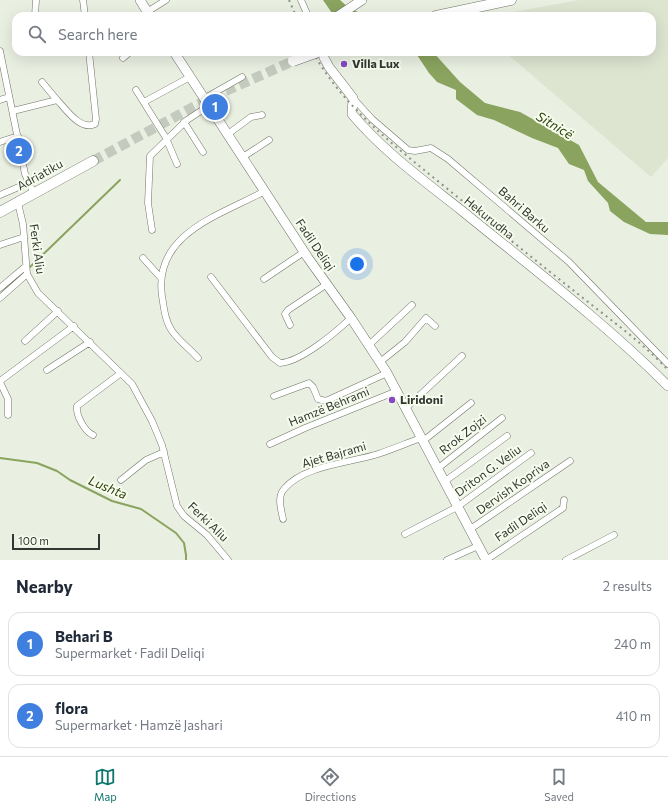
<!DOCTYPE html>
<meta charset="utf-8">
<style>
:root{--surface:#fff;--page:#f6f6f7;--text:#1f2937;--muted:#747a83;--line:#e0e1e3;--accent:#0f766e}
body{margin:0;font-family:Commissioner,sans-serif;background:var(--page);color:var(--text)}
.scale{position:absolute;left:12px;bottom:10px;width:88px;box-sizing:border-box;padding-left:4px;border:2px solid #343731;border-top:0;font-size:11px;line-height:14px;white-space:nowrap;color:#343731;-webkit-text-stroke:3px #f7fdee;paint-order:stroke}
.you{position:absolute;left:357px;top:264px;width:14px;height:14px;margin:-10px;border:3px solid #fff;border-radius:50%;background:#1a73e8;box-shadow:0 0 0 6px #1a73e833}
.badge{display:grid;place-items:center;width:26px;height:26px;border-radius:50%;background:var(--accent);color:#fff;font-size:13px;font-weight:700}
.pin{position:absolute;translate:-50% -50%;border:2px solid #fff;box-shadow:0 1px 4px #0006}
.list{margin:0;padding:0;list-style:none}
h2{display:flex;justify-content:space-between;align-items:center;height:52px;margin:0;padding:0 16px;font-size:17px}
h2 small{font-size:13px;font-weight:400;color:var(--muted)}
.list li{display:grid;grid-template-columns:26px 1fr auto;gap:12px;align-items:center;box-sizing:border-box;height:64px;margin:0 8px 8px;padding:0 8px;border:1px solid var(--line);border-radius:12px}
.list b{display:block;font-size:15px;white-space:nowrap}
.list p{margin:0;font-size:13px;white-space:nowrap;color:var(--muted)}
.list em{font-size:13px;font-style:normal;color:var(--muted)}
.icon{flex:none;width:22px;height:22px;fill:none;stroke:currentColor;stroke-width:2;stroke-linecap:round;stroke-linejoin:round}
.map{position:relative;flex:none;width:668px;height:560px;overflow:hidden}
.search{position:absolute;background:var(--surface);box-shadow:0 4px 16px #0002;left:12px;right:12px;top:12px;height:44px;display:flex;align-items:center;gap:10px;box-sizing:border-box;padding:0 14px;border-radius:12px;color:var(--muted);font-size:15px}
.sheet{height:196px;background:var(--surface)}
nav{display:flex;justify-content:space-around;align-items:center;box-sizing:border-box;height:56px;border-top:1px solid var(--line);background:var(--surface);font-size:11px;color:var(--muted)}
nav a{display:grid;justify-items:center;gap:2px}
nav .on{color:var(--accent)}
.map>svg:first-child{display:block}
</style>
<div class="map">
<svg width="668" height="560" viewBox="0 0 668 560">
<rect width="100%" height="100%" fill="#e9efe1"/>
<path fill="#dde4d0" d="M579,0H668V158L651,177L505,52H652V16H491Z"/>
<path fill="#8aa35e" d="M323,0H340L350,9L369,16H334Z
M415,52H433L460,82L485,103L520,112L579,145L598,182L646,222H668V235L650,234L624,222L610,211L608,203L588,181L584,170L569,164L558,148L532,138L494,120L477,115L456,99V90L437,82L429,73Z"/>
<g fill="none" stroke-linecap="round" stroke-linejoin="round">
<path stroke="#8aa35e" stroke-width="2" d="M29,268L120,180
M6,289L24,272
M0,458L37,463L57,471L70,480L112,501L141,509L176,533L184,543L186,555V560"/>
<path stroke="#c5cabe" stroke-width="10" stroke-dasharray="10 5" stroke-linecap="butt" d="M93,161L210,98L293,61"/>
<defs>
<path id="street" d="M83,0L85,16
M301,0L308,16
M147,12L166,0
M35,16L36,0
M0,51L25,174L34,194
M123,58L130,52
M42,82L57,100
M136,90L166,138L177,164
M205,98L242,77
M353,98L372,119L408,150L415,151L431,148L448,159L569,262L668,364
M0,100L9,97
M144,102L190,77
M13,111L57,100C66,109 80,131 95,124L96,119L89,52
M184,122L203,152
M228,134L251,117L262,115
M0,142L18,136
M243,157L269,140
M0,195L28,183
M18,203L23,224L27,274L38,293L132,384L152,421L162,445L177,506L184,516L207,535L228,560
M152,230L148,203L150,156L187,120L210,105
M0,245L24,237
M143,258L161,278
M211,277L272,357L280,363C301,362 336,332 351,318
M264,279L304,252
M0,288L26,266
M0,298L27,274
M290,325L285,314L288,310L327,284
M25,341L58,311
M369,345L412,305
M198,358C190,349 179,341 172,331C165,321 164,308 162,296C153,233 221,215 265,191
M380,362L405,342L426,318L435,326
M47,370L90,342
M0,381L74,326
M0,382L8,399V415
M274,396L309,383L313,387L318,399L326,401L387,373
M406,408L462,356
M93,435C84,431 76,415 77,406L121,373
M423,441L471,403
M270,444L305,428L397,391
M437,469L502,418
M121,480L146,460L164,452
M444,482L507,436
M283,519C281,509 277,497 284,489C304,465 350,463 378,454C393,449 407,443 421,438
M469,530L570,461
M405,534L457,507L531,453
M447,560L478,546
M486,560L563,508L564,500
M566,560L614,535"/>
<path id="secondary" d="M140,0L150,16
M338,16L362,0
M174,52L308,258L351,318L387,373L486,560
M321,52L329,67L353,98L352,114C383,151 423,180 461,210C531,267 604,322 668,386"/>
<path id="primary" d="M436,16L511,0
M0,212L93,161"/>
</defs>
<use href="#street" stroke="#6f7467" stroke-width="7"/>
<use href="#secondary" stroke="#6f7467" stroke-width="10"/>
<use href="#primary" stroke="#6f7467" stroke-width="11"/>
<use href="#street" stroke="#fff" stroke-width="6"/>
<use href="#secondary" stroke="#fff" stroke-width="9"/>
<use href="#primary" stroke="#fff" stroke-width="10"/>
<path stroke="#8e9389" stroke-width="2" stroke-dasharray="2 4" stroke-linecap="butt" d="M289,0L296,16
M313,52C340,102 386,139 429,174C479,214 528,255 578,294C609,319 641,341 668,370"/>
<defs>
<path id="primary-bridge" d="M293,61L318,52"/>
</defs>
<use href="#primary-bridge" stroke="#6f7467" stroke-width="11" stroke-linecap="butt"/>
<use href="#primary-bridge" stroke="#fff" stroke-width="10"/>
</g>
<g fill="#8649bf" stroke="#f7fdee" stroke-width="1.5">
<circle cx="344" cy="64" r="4"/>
<circle cx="392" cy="400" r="4"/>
</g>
<g text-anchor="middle" stroke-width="4" stroke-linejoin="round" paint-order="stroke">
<g font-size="12" font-weight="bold" fill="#343731" stroke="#f7fdee" text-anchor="start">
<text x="352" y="68">Villa Lux</text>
<text x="400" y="404">Liridoni</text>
</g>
<g font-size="12" fill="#343731" stroke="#f7fdee">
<text transform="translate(40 175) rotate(-29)" y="4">Adriatiku</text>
<text transform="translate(524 210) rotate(41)" y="4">Bahri Barku</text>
<text transform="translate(489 218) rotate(39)" y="4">Hekurudha</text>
<text transform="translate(315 245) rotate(56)" y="4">Fadil Deliqi</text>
<text transform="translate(37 249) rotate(82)" y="4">Ferki Aliu</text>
<text transform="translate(329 407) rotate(-22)" y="4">Hamzë Behrami</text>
<text transform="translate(463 435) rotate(-38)" y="4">Rrok Zojzi</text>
<text transform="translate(334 455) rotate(-16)" y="4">Ajet Bajrami</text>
<text transform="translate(488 471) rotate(-36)" y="4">Driton G. Veliu</text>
<text transform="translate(513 487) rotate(-35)" y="4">Dervish Kopriva</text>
<text transform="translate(208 522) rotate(44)" y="4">Ferki Aliu</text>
<text transform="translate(521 522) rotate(-34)" y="4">Fadil Deliqi</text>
</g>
<g font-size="13" font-style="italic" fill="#303f0b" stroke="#f7fdee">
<text transform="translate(555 125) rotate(31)" y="5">Sitnicë</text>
<text transform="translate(108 487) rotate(23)" y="5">Lushta</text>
</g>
</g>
</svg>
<div class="scale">100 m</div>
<div class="you"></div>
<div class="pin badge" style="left:215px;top:107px;background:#3f7fe0">1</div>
<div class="pin badge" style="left:19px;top:151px;background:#3f7fe0">2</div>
<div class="search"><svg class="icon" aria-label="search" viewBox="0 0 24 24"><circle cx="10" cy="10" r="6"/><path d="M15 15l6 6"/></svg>Search here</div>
</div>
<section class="sheet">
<h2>Nearby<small>2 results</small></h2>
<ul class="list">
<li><span class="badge" style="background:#3f7fe0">1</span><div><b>Behari B</b><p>Supermarket · Fadil Deliqi</p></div><em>240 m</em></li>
<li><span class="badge" style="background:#3f7fe0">2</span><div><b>flora</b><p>Supermarket · Hamzë Jashari</p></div><em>410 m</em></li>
</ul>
</section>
<nav>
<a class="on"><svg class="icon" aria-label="map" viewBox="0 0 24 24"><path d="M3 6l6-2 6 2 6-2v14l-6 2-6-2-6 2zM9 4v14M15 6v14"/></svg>Map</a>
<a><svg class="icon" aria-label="directions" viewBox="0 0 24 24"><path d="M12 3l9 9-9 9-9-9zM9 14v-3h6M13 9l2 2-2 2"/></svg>Directions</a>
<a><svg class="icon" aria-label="saved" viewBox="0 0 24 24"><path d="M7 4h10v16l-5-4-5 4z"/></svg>Saved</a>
</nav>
